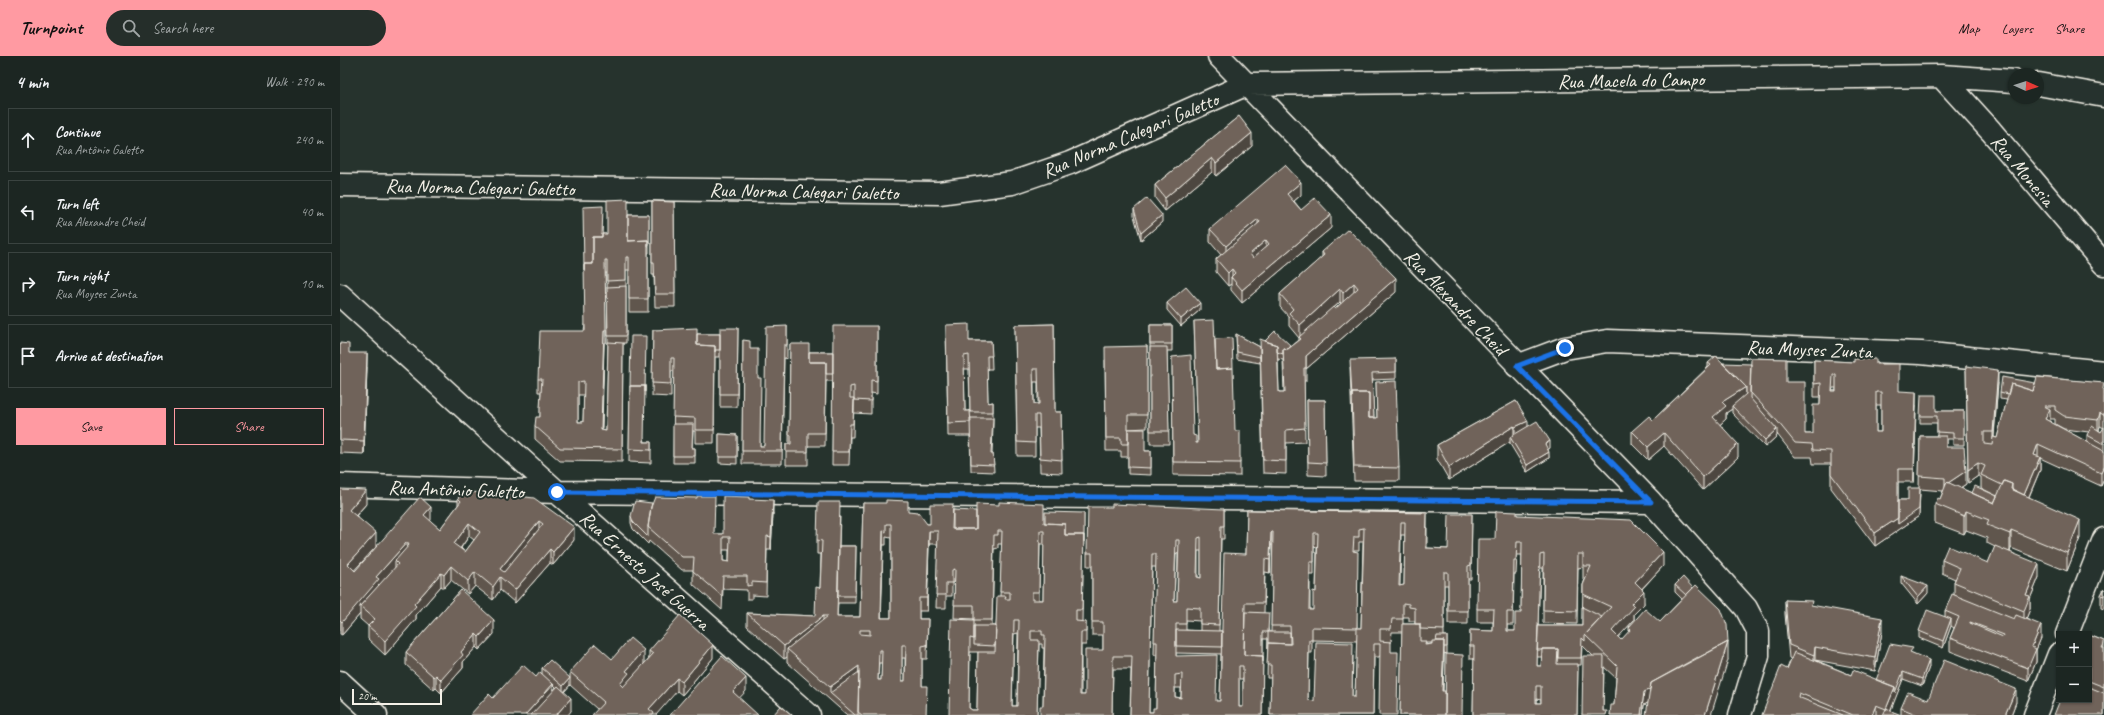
<!DOCTYPE html>
<meta charset="utf-8">
<style>
:root{--surface:#1c2622;--page:#252e2a;--text:#f1f3f6;--muted:#a0a5a5;--line:#3a4340;--accent:#ff9aa2}
body{margin:0;font-family:Caveat,sans-serif;background:var(--page);color:var(--text)}
.controls{position:absolute;right:12px;bottom:12px;display:grid;overflow:hidden;border-radius:0px;box-shadow:0 1px 3px #0004}
.controls button{width:36px;height:36px;display:grid;place-items:center;padding:0;border:0;border-bottom:1px solid var(--line);background:var(--surface);color:var(--text);font:20px sans-serif}
.compass{position:absolute;left:1668px;top:12px;width:36px;height:36px;border-radius:50%;background:var(--surface);box-shadow:0 1px 3px #0004;rotate:93deg}
.scale{position:absolute;left:12px;bottom:10px;width:90px;box-sizing:border-box;padding-left:4px;border:2px solid #f4f1e8;border-top:0;font-size:11px;line-height:14px;white-space:nowrap;color:#f4f1e8;-webkit-text-stroke:3px #26332d;paint-order:stroke}
.stop{position:absolute;width:12px;height:12px;margin:-9px;border:3px solid #1a73e8;border-radius:50%;background:#fff}
.stop.end{background:#1a73e8;border-color:#fff;box-shadow:0 1px 4px #0008}
.list{margin:0;padding:0;list-style:none}
h2{display:flex;justify-content:space-between;align-items:center;height:52px;margin:0;padding:0 16px;font-size:17px}
h2 small{font-size:13px;font-weight:400;color:var(--muted)}
.list li{display:grid;grid-template-columns:26px 1fr auto;gap:12px;align-items:center;box-sizing:border-box;height:64px;margin:0 8px 8px;padding:0 8px;border:1px solid var(--line);border-radius:0px}
.list b{display:block;font-size:15px;white-space:nowrap}
.list p{margin:0;font-size:13px;white-space:nowrap;color:var(--muted)}
.list em{font-size:13px;font-style:normal;color:var(--muted)}
.actions{display:flex;gap:8px;padding:12px 16px}
.actions a{flex:1;padding:9px 0;border:1px solid var(--accent);border-radius:0px;text-align:center;font-size:14px;color:var(--accent)}
.actions .main{background:var(--accent);color:#111}
.icon{flex:none;width:22px;height:22px;fill:none;stroke:currentColor;stroke-width:2;stroke-linecap:round;stroke-linejoin:round}
.map{position:relative;flex:none;width:1764px;height:659px;overflow:hidden}
header{display:flex;align-items:center;gap:24px;box-sizing:border-box;height:56px;padding:0 20px;background:var(--accent);color:#111}
header strong{font-size:19px}
nav{display:flex;gap:22px;margin-inline-start:auto;font-size:14px}
.search{width:280px;height:36px;background:var(--page);display:flex;align-items:center;gap:10px;box-sizing:border-box;padding:0 14px;border-radius:22px;color:var(--muted);font-size:15px}
main{display:flex}
aside{flex:1;background:var(--surface)}
.map>svg:first-child{display:block}
</style>
<header>
<strong>Turnpoint</strong>
<div class="search"><svg class="icon" aria-label="search" viewBox="0 0 24 24"><circle cx="10" cy="10" r="6"/><path d="M15 15l6 6"/></svg>Search here</div>
<nav><a>Map</a><a>Layers</a><a>Share</a></nav>
</header>
<main>
<aside>
<h2>4 min<small>Walk · 290 m</small></h2>
<ul class="list">
<li><svg class="icon" aria-label="ahead" viewBox="0 0 24 24"><path d="M12 20V5M6 11l6-6 6 6"/></svg><div><b>Continue</b><p>Rua Antônio Galetto</p></div><em>240 m</em></li>
<li><svg class="icon" aria-label="left" viewBox="0 0 24 24"><path d="M17 20v-9H6M10 6l-5 5 5 5"/></svg><div><b>Turn left</b><p>Rua Alexandre Cheid</p></div><em>40 m</em></li>
<li><svg class="icon" aria-label="right" viewBox="0 0 24 24"><path d="M7 20v-9h11M14 6l5 5-5 5"/></svg><div><b>Turn right</b><p>Rua Moyses Zunta</p></div><em>10 m</em></li>
<li><svg class="icon" aria-label="arrive" viewBox="0 0 24 24"><path d="M6 21V4h12l-3 4 3 4H6"/></svg><div><b>Arrive at destination</b></div></li>
</ul>
<div class="actions"><a class="main">Save</a><a>Share</a></div>
</aside>
<div class="map">
<svg width="1764" height="659" viewBox="0 0 1764 659">
<rect width="100%" height="100%" fill="#26332d"/>
<filter id="ink" filterUnits="userSpaceOnUse"><feTurbulence type="fractalNoise" baseFrequency=".025" numOctaves="2"/><feDisplacementMap in="SourceGraphic" scale="8" xChannelSelector="R" yChannelSelector="G"/><feConvolveMatrix kernelMatrix="1 2 1 2 8 2 1 2 1" color-interpolation-filters="sRGB"/></filter>
<g filter="url(#ink)">
<g fill="none" stroke-linecap="round" stroke-linejoin="round">
<defs>
<path id="minor" d="M879,0L1311,446L1406,552L1418,575V600L1400,659
M1601,20L1651,75L1764,208
M1698,28L1764,40
M0,129L599,137L672,127L730,107L907,28L1601,20L1674,25
M0,239L217,436L469,659
M1177,310L1225,292L1267,285L1581,297L1764,316
M0,429L217,436L1311,446
M1727,578L1764,483
M0,626L36,659
M1695,659L1719,598"/>
</defs>
<use href="#minor" stroke="#f4f1e8" stroke-width="25"/>
<use href="#minor" stroke="#26332d" stroke-width="22"/>
</g>
<path fill="#60564d" stroke="#f4f1e8" fill-rule="evenodd" d="M899,60L912,90L876,120L872,116L825,155L815,142V129Z
M961,139L954,145L961,154L991,172L902,247L891,234V228L888,230L876,216V203L881,199L870,186V173Z
M312,145L334,146L335,251H315L314,219H312Z
M794,153L822,166L801,184L794,160Z
M288,159H309V197H308V256H289V214H286V287H283L282,406L220,405L195,383V370L200,361L201,336H198V323L244,275L262,178H267ZM265,217H267L268,286L266,375L262,374L264,287H266ZM238,339H244L243,366H238Z
M982,196L1056,236L966,313V325H964L965,386L946,387V418L923,417L920,296L925,285L951,291L959,284V282L949,270V261L940,251V238L982,201ZM1000,246L1001,247L995,253L994,252ZM938,303L943,304L944,336H939Z
M827,247L860,254L841,270L827,254Z
M854,265L875,285L895,375L900,407V420L833,419L832,301L853,379L856,387H858Z
M714,268L715,356H721L722,417L700,416L699,372H695V400H677L675,269ZM694,326H698V348H694Z
M606,269L629,285H651L652,313H647L648,347L653,346V369L652,398H653L654,416L631,415L630,380H608ZM624,313H629L630,355H625Z
M810,269H832V295H827L829,388H810Z
M447,270V303L444,302L442,408H402L403,284L410,293L418,322L420,390H424Z
M537,270V338L531,337V358L514,357V343L513,381H510L509,409H492L493,325H486L485,390H468V409H446V388H449L450,288L469,296H493Z
M398,272L397,351H380V301H375L374,387H355V375H353L352,392H355V407H333L334,315H331V341L312,340L313,274L357,278H380Z
M896,278L920,291V307L897,303Z
M0,287L9,297L27,311L24,398L0,397Z
M807,290V372L788,373L805,395H811V419L788,418V401H781V395H766L765,304Z
M1056,303V323L1032,324L1034,362H1037L1036,326L1059,412V425H1014L1010,311Z
M1474,304L1536,308L1559,335L1576,349L1574,426H1558V444H1568L1579,432L1580,380H1597V367H1580V360L1596,355H1624V389H1613V383H1606V391L1626,428L1620,432L1632,437L1657,440L1641,432V421L1638,420L1628,427L1626,310L1658,327L1654,381L1657,382L1667,344L1660,343V336L1696,327L1764,334V423L1761,430L1700,402V414L1689,441L1740,482L1727,515L1671,492L1670,496L1699,521L1690,543V553L1686,563L1701,582L1696,594V606L1688,625L1610,595V582L1614,572L1611,570L1603,592L1579,582V575L1605,561V555L1614,539V526L1615,523L1602,517V504L1648,507L1655,491L1647,487V482L1626,474L1624,478L1595,467V448L1600,443L1603,435L1580,433L1579,460L1535,490L1491,432V408H1473L1472,401H1455L1437,378V380L1425,391L1392,357V353L1386,357V363L1380,369L1398,401L1363,434L1324,390L1308,404L1292,388V375L1313,364L1368,311V307H1382L1446,326L1465,378H1473L1480,349V341H1474ZM1493,332H1496V335H1492ZM1536,349H1541V376H1536ZM1710,363H1715V368L1724,373L1749,376L1747,379V386L1710,366ZM1760,370L1764,372L1761,376L1759,374Z
M290,330L305,386H311V407L289,406Z
M967,344H985L986,420L968,419Z
M1176,345L1188,371L1210,392L1208,393L1209,402L1187,416L1170,388V386L1109,424L1097,403V389Z
M379,378L397,379V408L379,407Z
M0,433L26,448L16,460L36,491L14,514L15,515L91,464L90,465L100,473L118,449V442L154,437L234,484L213,509L210,507L175,547L160,534L153,544L135,530L128,538L111,524L104,532L101,530L76,559V563L45,599L28,583V570L20,563V558L2,579L0,578ZM129,480L134,484L125,496L121,492Z
M409,443L433,457L431,494H427L426,540L412,539V543H407V534L383,533L382,554L353,528V514H342L309,485L308,488L293,473L291,467V460L374,478H383ZM383,494H389V506L383,505Z
M523,447L568,455L587,468H590L613,454L704,467L744,457L742,566H746V589H741V639H745L763,594V579H752V510H747V497L884,453V483H881L879,575H882L906,498L907,454L1087,457V492L1108,493L1132,458L1131,523H1128V568H1108V529H1104V580H1107V598L1104,597L1103,635L1122,659H1060L1062,576H1052L1051,586L1039,601H1034L1033,659H930L931,622H927L928,583H923L922,659H790L791,613H773L772,659L703,650L704,592H702V588H699L697,659H609L634,563L614,562L615,526L612,527V540H606V552H596L598,488H589L587,555H579V563H588L587,603H582V630L586,659H507L447,606V601L444,603L407,570V557L475,560L480,532L481,498H477V484L500,460L499,490H516L515,547H498L497,561H520ZM1061,479H1065L1064,529L1060,530ZM546,481L551,482V562H541L543,489H546ZM1019,486H1023L1021,572H1017L1014,495V494H1019ZM658,488H662L660,540L656,570H652L654,493L658,492ZM700,488H704L703,544H699ZM931,489H933L931,576H929L924,557L925,516L930,517ZM974,490L977,491L976,536L973,554H970V519H974ZM858,495H861V522L858,521ZM836,497L838,498L837,545H834ZM812,511H816L814,599H817L816,652L813,656H809ZM1063,561H1069V565H1075V568H1063ZM846,564L860,565V575L846,574ZM678,577L677,650H672L674,578ZM972,584L1017,585L1015,641H1012L1013,600L974,645H968L969,597H972ZM1086,587H1092V588L1086,589ZM630,596H638L637,654H632L629,652ZM836,597L881,598L880,645H876L836,600ZM562,602H565V625H562ZM539,607H542L541,624H538ZM899,623H903V651H899ZM835,632H841V642L835,641Z
M1177,459L1323,510L1302,533L1304,548L1294,558V564L1278,581L1281,584L1289,576V571L1320,566L1342,543L1335,536V529L1343,521L1388,604L1304,649L1303,659H1270L1274,649L1276,622L1264,611L1263,655L1242,659L1253,600L1242,589L1241,609H1238L1237,659H1133L1134,603H1130V574L1153,575V566H1137V553L1155,483ZM1177,499H1182L1181,557L1175,575H1167V569H1173L1174,518H1176ZM1243,511V523H1245L1243,529L1242,570H1198L1200,512H1203V567L1237,568L1238,512ZM1197,597V601H1202L1201,610H1197ZM1196,643L1201,644V647H1196Z
M1561,520L1588,537L1578,548L1561,527Z
M1764,533V553L1761,552V539Z
M121,534L154,578L139,594L136,591L123,606V612L101,637L96,632L94,634L66,609V596Z
M1445,544L1472,550L1542,576L1535,615L1475,604L1511,619L1536,624L1573,597L1589,611L1582,630L1563,623L1550,655L1561,659H1422L1447,613L1451,603L1449,602L1445,558Z
M1749,579L1764,585V659L1749,644Z
M309,595L373,602L342,639L337,635L257,653L230,629L224,636L231,655L153,642L202,618V612L230,622V616L272,603L304,608L309,602ZM213,628L216,631L213,635Z
M1588,644L1676,646L1671,659H1561V652Z"/>
<path fill="#4e463f" stroke="#f4f1e8" d="M912,77V90L876,120V107Z
M872,102V116L825,155V142Z
M961,126V139L947,151V138Z
M822,159V166L801,184V177Z
M991,159V172L902,247V234Z
M918,163V176L886,204V190Z
M926,184V197L910,211V198Z
M892,213V223L891,221V228L888,230V217Z
M1056,222V236L966,313V300Z
M1014,227V240L1003,250V237Z
M1000,233V246L960,282V269Z
M860,247V254L841,270V263Z
M264,274H266V287H264L261,387Z
M27,297V311L24,398V385Z
M1658,314V327L1653,389V376Z
M1406,331V344L1392,350V353L1386,357V363L1373,375V361L1382,346Z
M1576,336V349L1574,426V413Z
M1710,353V366L1705,363Z
M1760,357V370L1758,377V364Z
M1188,365V378L1175,385V371Z
M1174,370V383L1170,381V386L1109,424V411Z
M1437,373V380L1425,391V384Z
M1324,377V390L1308,404V391Z
M1210,385V392L1205,395V388Z
M1398,388V401L1363,434V421Z
M1698,388V401L1694,399Z
M1209,396V402L1187,416V409Z
M1700,401V414L1684,452V439Z
M1638,407V420L1628,427V414Z
M1764,410V423L1761,430V417Z
M1626,415V428L1605,442V429Z
M1580,432L1579,460L1535,490V477L1558,462V468Z
M26,434V448L9,467V454Z
M433,444V457L431,494V481Z
M91,451V464L84,472V459Z
M1626,455V474L1624,478V460Z
M1740,464V482L1727,515V497Z
M199,465V478L160,521V534L153,544V531L160,513Z
M129,467V480L114,501V488Z
M234,471V484L213,509V496Z
M1671,474V492L1670,497V478Z
M543,475V489L541,575V562Z
M589,475V488L587,555V542Z
M931,476V489L930,517V504Z
M36,477V491L8,521V508Z
M67,486V500L58,508L55,505V513L20,550V558L2,579V566L36,521Z
M210,493V507L175,547V534Z
M1323,496V510L1295,540V526Z
M1699,508V521L1690,543V553L1684,568V555L1686,539Z
M111,510V524L104,532V519Z
M135,516V530L128,538V525Z
M101,517V530L76,559V563L45,599V585L74,548Z
M1588,530V537L1578,548V541Z
M1304,535V548L1294,558V564L1272,588V575L1291,548Z
M483,560V574L447,593V601L444,603V590Z
M1542,562V576L1535,615V602Z
M1611,563V570L1603,592V585Z
M154,564V578L139,594V581Z
M1701,569V582L1696,594V606L1688,625V612L1692,591Z
M136,578V591L123,606V612L101,637V624L121,596Z
M1104,585V604L1102,654V635Z
M1388,586V604L1371,659H1365Z
M373,589V602L342,639V626Z
M1475,591V604L1474,612V599Z
M304,594V608L280,641V628L286,615Z
M1589,604V611L1582,630V623Z
M519,610L518,656L490,637V631Z
M1563,616V623L1549,659L1546,653L1555,631Z
M96,619V632L94,634V621Z
M230,622V629L223,637V630Z
M337,622V635L316,659H309V653Z
M406,622V635L393,649V636Z
M1327,624L1329,635L1304,649L1303,659H1301L1304,636Z
M213,628V641L197,659H185Z
M1676,633V646L1671,659H1665Z
M231,642V655L228,659H216Z
M1536,649V659H1532Z"/>
<path fill="#70645a" stroke="#f4f1e8" fill-rule="evenodd" d="M899,60L912,77L876,107L872,102L825,142L815,129Z
M945,109L961,126L947,138L961,154L975,142L991,159L902,234L891,221L895,217L892,213L888,217L876,203L920,166L918,163L886,190L870,173ZM926,184L929,188L913,202L910,198Z
M807,142L822,159L801,177L794,153Z
M288,143V185L308,184V243H289V201H286V224L267,225V204H265L266,274H264L261,374L266,375L268,286L283,287L282,393L220,392L195,370L196,361H200V352L202,323H198L200,275H245L244,208H253V181H262V178H267V144ZM244,325L243,366H238V326Z
M312,145L334,146L335,238H315L314,206H312Z
M263,150L262,181H253V208H244V214L243,151Z
M288,159H309V190H308V184L288,185Z
M1008,173L1056,222L966,300V312H964L965,372L946,374V405L923,404L920,283L937,289L939,336H945L943,292L948,293L961,283L959,281L993,251L995,253L1018,232L1014,227L1003,237L1000,233L960,269L949,257L953,253L940,238L984,199L982,196Z
M286,230V280H268L267,231Z
M846,231L860,247L841,263L827,247Z
M874,264L876,313L893,312L895,375H900V407L833,406L832,301L851,299L853,379L856,380V387H858L854,265Z
M629,268V285H651L652,300H647L648,347L653,346V356H630L629,299L624,300L625,355H630L631,366L608,367L606,269Z
M714,268L715,356H721L722,404L700,402L699,359H695V387L677,386L675,269ZM693,313H698L699,348H694Z
M810,269H832V288H810Z
M447,270V289H444L442,395H402L403,284L410,285V293H418V322H421L420,390H424L426,271Z
M493,270H537V325L531,324V345L514,344V330L510,331V342H514L513,368H510L509,396H492Z
M357,272V289L375,290L374,374H355V362L333,361L334,302H331V328L312,327L313,274Z
M380,272H398L397,338H380Z
M935,275L951,290L948,293L943,292V298L937,296V289L925,285Z
M357,278H380V294H375V296V290L357,289Z
M896,278L920,291V301L897,296Z
M291,280H306L305,336V330H290Z
M892,282L893,312L876,313L875,283Z
M0,287L9,288V297H27L24,385L0,384Z
M450,288H469V306H486L485,377H468V396H446V388H451V379H449Z
M807,290V359H788V388H781V382H766L765,291Z
M810,291H827L829,375H810Z
M469,296H493V318H486V306H469Z
M1376,300L1406,331L1382,346L1386,350L1373,361L1398,388L1363,421L1324,377L1308,391L1292,375L1309,360L1313,364L1371,309L1368,307Z
M1411,302L1446,303V326H1465V378H1473V349H1480L1481,327L1474,328V304L1514,306V303H1536V308H1559V335L1576,336L1574,413H1558V462L1535,477L1491,418V395L1473,394L1472,388L1455,387L1438,366L1410,336ZM1493,319H1496V335H1492ZM1536,336H1541V376H1536Z
M1056,303V316L1032,317L1034,362H1029V337H1012V342L1010,304Z
M1382,307L1411,308L1410,342L1437,373L1425,384L1392,350L1406,338V331Z
M1626,310L1658,314L1653,376H1644V388L1652,389L1653,381L1657,382L1671,328L1693,335L1697,321L1764,327L1763,333L1764,334V359L1760,357L1758,364L1724,360L1715,354V350H1704L1710,353L1705,363L1764,395V410L1761,417L1698,388L1694,399L1700,401L1684,439L1672,433V428L1664,425L1662,429L1641,419L1645,410L1638,407L1628,414Z
M1662,321L1695,327L1693,335L1671,328L1668,338L1660,336Z
M1056,325L1059,412L1014,411L1012,337H1029V362H1037L1036,326Z
M290,330H305L304,386H311V394L289,393Z
M1581,339H1596V355H1624V382H1613V377L1597,376V360H1580Z
M967,344H985L986,407L968,406Z
M1176,345L1188,365L1175,371L1174,370L1109,411L1097,389Z
M630,362H653L651,398H653L654,409L631,408Z
M1197,365L1210,385L1205,388L1209,396L1187,409L1170,381Z
M333,368H353L352,392H355V400H333Z
M1752,370L1761,376L1764,371V388L1747,379Z
M788,373H805V395H811V412L788,411Z
M379,378L397,379V401H379Z
M1580,380H1606V391H1624L1626,415L1608,427L1607,426L1605,429V422L1579,420Z
M1664,425L1672,428L1671,433L1740,464L1727,497L1671,474L1670,478L1647,469L1649,464L1626,455L1624,460L1595,448L1598,442L1600,443L1607,426L1654,447Z
M1635,430L1657,440L1654,447L1632,437Z
M1568,432H1580L1579,453L1558,468V444H1568Z
M0,433L26,434L9,454L36,477L8,508L15,515L80,441L91,451L84,459L100,473L121,445L118,442L123,436L154,437L194,442L234,471L213,496L210,493L175,534L160,521L153,531L135,516L128,525L111,510L104,519L101,517L74,548L76,550L45,585L28,570L35,563L20,550L58,508L55,505L69,489L67,486L36,521L39,523L2,566L0,564ZM199,465L203,468L164,516L160,513ZM129,467L140,476L125,496L114,488Z
M357,440H375L374,478H383V440L409,441V443L433,444L431,481L427,480L426,527L412,526V529L407,530V520H383L382,540L353,515L354,501H342L308,471L311,451L315,441L357,442ZM383,481H390L389,506L383,505Z
M546,444L568,445V455L578,456L587,468H590V448H613L612,473H636V448L659,449V446L704,448V467L725,468V479H744L742,554H736V565L746,566V576H741L740,639H745V594H763V566H752V497H747L748,451H772V448L884,453V470H881L879,569L860,568V552L846,551V568H836V600L877,599L876,645H880L884,497L906,498L907,454L1087,457L1086,492L1108,493L1109,458H1132L1131,509L1128,510V555H1108V516H1104V574L1080,573V568H1075V552L1069,551V548L1063,547V563H1052L1051,573H1040V585L1051,586V596H1058L1057,659H1039L1040,588H1034L1033,659H930L931,609H927L928,587L951,588L950,570H931L933,476H931L930,504L925,503L924,547H905L904,599L923,600L922,659H790L792,600H773L772,659H700V650H703L705,579H702V575H691V584H699L697,659H609L611,563L634,564V549H614L615,513L612,514V527H606V539H596L598,475H589L587,542H579V563H588L587,589L582,590V630H587L586,659H522L518,656L519,610L490,631L447,593L488,560H483L444,590L407,557L475,560L476,531L480,532L482,485L477,484L478,446H500L497,561H520L523,447H546ZM1061,466H1065L1064,529L1059,530ZM546,468H551V562H541L543,475L546,476ZM1024,472L1021,572H1017L1018,496L1013,495L1014,481H1019V473ZM658,475H662L660,536H670V543H665L666,540H657L655,596H638L637,654H632L629,652L630,582L634,583V564H652L654,479H658ZM700,475H704L703,544H692V536H699ZM974,477H978L976,536L973,535V554H969L970,506H974ZM861,481V522L857,521L858,482ZM836,484H839L837,545H834ZM812,498H816L814,586H817L816,652H813V656H809ZM674,564H679L677,650H672ZM972,571L1017,572L1015,641H1012L1013,587L976,586L974,645L968,644L969,584H972ZM520,574H530V579L520,578ZM562,589H566L565,625H562ZM539,594H542L541,624H538ZM899,610H903V651H899ZM842,618L841,642L835,641V619Z
M295,445L312,447L311,451L308,471V481L293,466L291,460Z
M613,454L636,455V473H613Z
M1156,455L1177,456V459L1291,464L1323,496L1295,526L1304,535L1291,548L1294,551L1272,575L1281,584L1291,573L1289,571L1305,553L1320,566L1356,529L1381,553L1387,569L1388,586L1358,602V601L1311,627L1310,633L1304,636L1301,659H1270L1271,649H1274L1277,610L1245,579L1271,551L1243,538V529L1251,510H1243V498H1238L1237,555L1203,554L1204,498L1200,499L1197,610H1201L1202,593H1218L1217,608H1238L1237,659H1133L1134,590H1130V574L1153,575L1154,553H1137L1138,483H1155ZM1177,486H1182L1181,557H1175V575H1167V556H1173L1174,505H1176ZM1196,630H1201V647H1196Z
M705,456L744,457V486V479H725V468L705,467Z
M499,490H516L515,540H498Z
M1608,490L1648,507L1655,490L1699,508L1686,539L1690,540L1684,555L1614,526L1620,512L1602,504Z
M1561,520L1588,530L1578,541Z
M1343,521L1353,532L1346,539L1335,529Z
M1764,533V540L1761,539Z
M121,534L154,564L139,581L136,578L121,596L123,599L101,624L96,619L94,621L66,596Z
M1612,538L1674,563L1676,559L1701,569L1692,591L1696,593L1688,612L1610,582L1619,561L1605,555ZM1630,566L1664,579L1663,581L1630,567Z
M1445,544L1472,545L1471,549L1542,562L1535,602L1475,591L1474,599L1449,589Z
M1242,551L1262,561L1245,579V585L1242,582L1241,602H1218V593H1202V594H1197L1198,570H1242Z
M1587,554L1611,563L1603,585L1579,575Z
M905,556L929,557L928,576H923V606V600L904,599Z
M340,559L373,589L342,626L337,622L309,653L314,657L313,659H252L264,646L230,616L255,588L272,603L290,582L304,594L286,615L289,617L280,628L283,631L313,598L309,595Z
M1062,568H1080V585H1086L1085,589L1092,588V585H1104L1102,635H1105V659H1060Z
M634,570H656L655,590L634,589Z
M836,574L882,575V591L836,590Z
M928,576H950V588L928,587Z
M1749,579L1764,585V588L1762,592H1764V631L1749,625Z
M1097,580H1107V591H1104V585H1096Z
M1388,586L1365,659H1306L1311,627Z
M1550,588L1573,592L1570,596L1589,604L1582,623L1563,616L1555,637V631L1536,624Z
M1454,596L1511,619L1513,614L1555,631L1546,653L1561,659H1543L1546,653L1536,649L1532,659H1513L1459,637L1458,641L1503,659H1422L1441,610L1447,613Z
M1106,598L1123,599L1122,659H1105Z
M382,600L406,622L393,636L418,659H330Z
M1243,600H1264L1263,655H1267L1266,659H1242Z
M210,604L230,622L223,630L202,612Z
M1604,604L1676,633L1665,659H1578L1561,652L1568,636L1588,644Z
M183,609L196,621L200,616L213,628L185,659H130L149,638L153,642Z
M519,616L518,659H515L490,637Z
M218,630L231,642L216,659H191Z
M1749,631L1764,637V659H1714L1720,644H1749Z
M441,650L452,659H433Z"/>
</g>
<g fill="none" stroke-linecap="round" stroke-linejoin="round" filter="url(#ink)">
<path stroke="#1a73e8" stroke-width="5" d="M217,436L1311,446L1177,310L1225,292"/>
</g>
<g text-anchor="middle" stroke-width="4" stroke-linejoin="round" paint-order="stroke">
<g font-size="20" fill="#f4f1e8" stroke="#26332d">
<text transform="translate(1291 24) rotate(-1)" y="7">Rua Macela do Campo</text>
<text transform="translate(790 79) rotate(-23)" y="7">Rua Norma Calegari Galetto</text>
<text transform="translate(1683 114) rotate(50)" y="7">Rua Monesia</text>
<text transform="translate(140 131) rotate(1)" y="7">Rua Norma Calegari Galetto</text>
<text transform="translate(464 135) rotate(1)" y="7">Rua Norma Calegari Galetto</text>
<text transform="translate(1116 246) rotate(46)" y="7">Rua Alexandre Cheid</text>
<text transform="translate(1469 293) rotate(2)" y="7">Rua Moyses Zunta</text>
<text transform="translate(116 433) rotate(2)" y="7">Rua Antônio Galetto</text>
<text transform="translate(305 514) rotate(42)" y="7">Rua Ernesto José Guerra</text>
</g>
</g>
</svg>
<div class="controls">
<button>+</button>
<button>−</button>
</div>
<svg class="compass" viewBox="-18 -18 36 36"><path d="M0-13l5 13h-10z" fill="#e53935"/><path d="M0 13l5-13h-10z" fill="#a0a5a5"/></svg>
<div class="scale">20 m</div>
<div class="stop" style="left:217px;top:436px"></div>
<div class="stop end" style="left:1225px;top:292px"></div>
</div>
</main>
